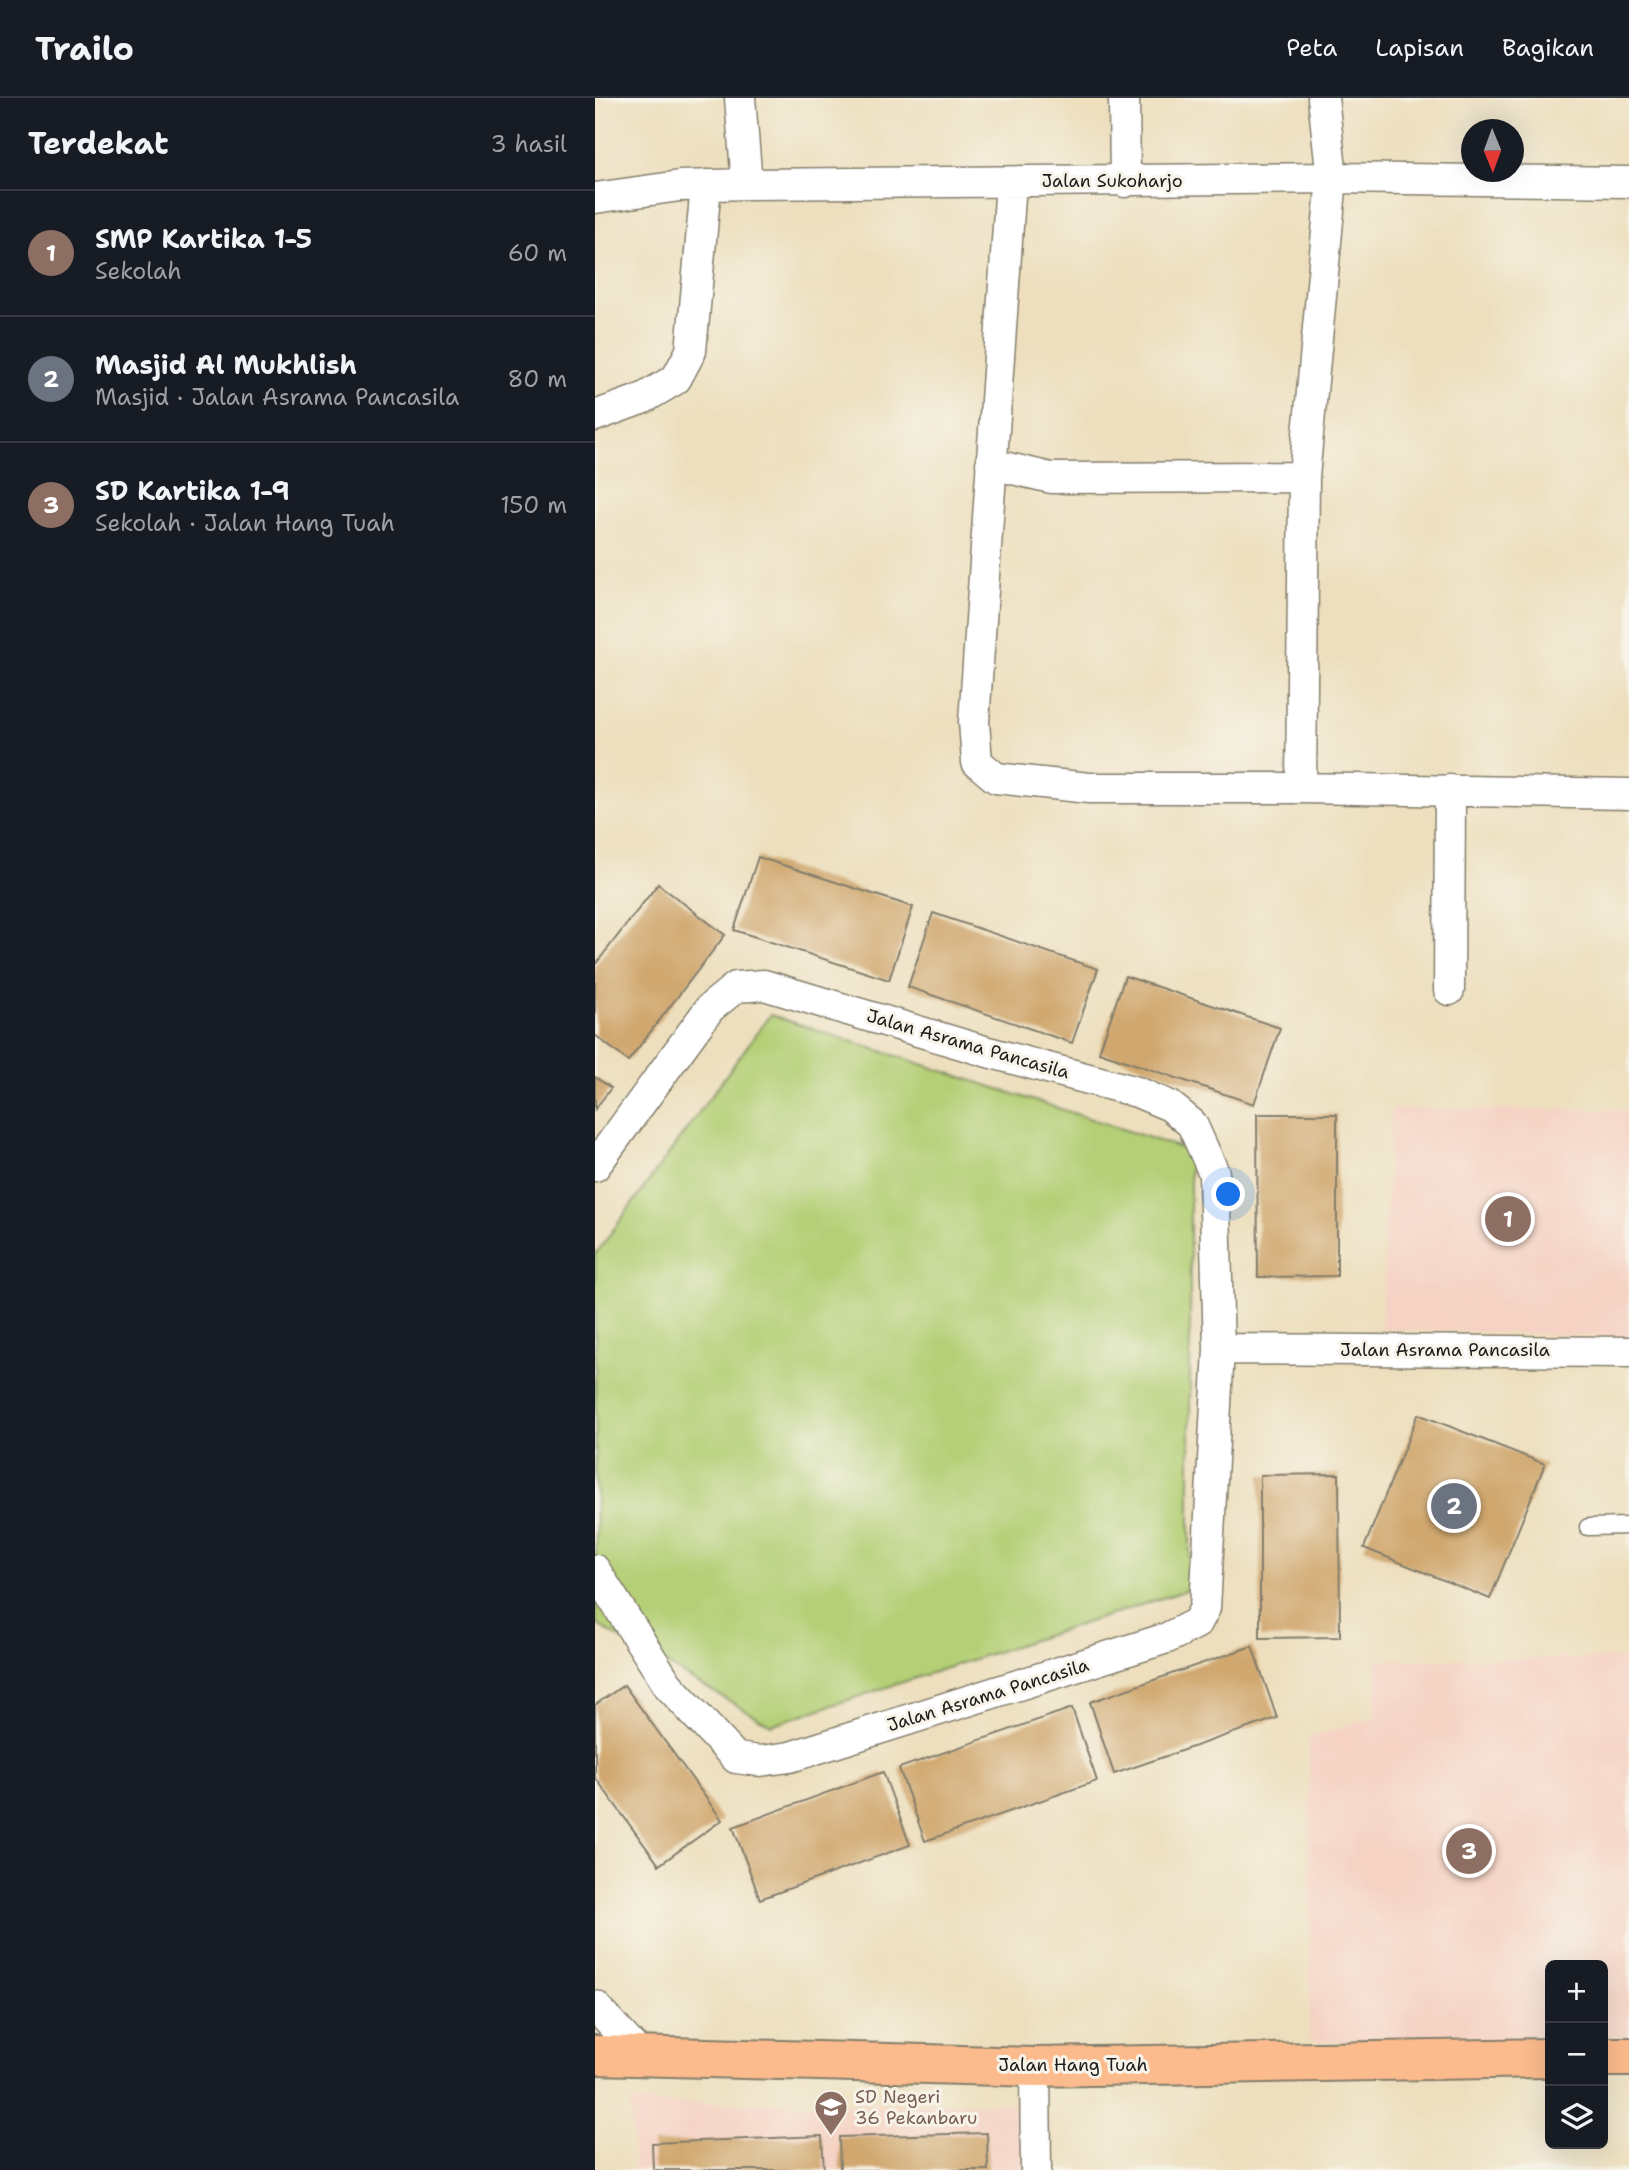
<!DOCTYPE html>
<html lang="id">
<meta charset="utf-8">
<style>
:root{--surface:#171b24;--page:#20242c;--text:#f1f3f6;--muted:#9ea1a6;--line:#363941;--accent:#c8321e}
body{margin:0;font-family:"Shantell Sans",sans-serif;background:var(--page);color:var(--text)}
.controls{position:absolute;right:21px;bottom:21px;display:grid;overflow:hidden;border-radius:10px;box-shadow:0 7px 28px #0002}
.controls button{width:63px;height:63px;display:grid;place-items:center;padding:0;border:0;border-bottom:2px solid var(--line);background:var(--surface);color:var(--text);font:35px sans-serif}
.compass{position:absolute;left:866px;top:21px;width:63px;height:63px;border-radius:50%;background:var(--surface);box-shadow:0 7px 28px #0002;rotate:179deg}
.you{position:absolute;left:634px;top:1097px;width:24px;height:24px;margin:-18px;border:5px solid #fff;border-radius:50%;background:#1a73e8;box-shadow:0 0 0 10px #1a73e833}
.badge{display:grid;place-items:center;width:46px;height:46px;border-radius:50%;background:var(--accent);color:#fff;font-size:23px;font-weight:700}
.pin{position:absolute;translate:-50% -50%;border:4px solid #fff;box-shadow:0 2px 7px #0006}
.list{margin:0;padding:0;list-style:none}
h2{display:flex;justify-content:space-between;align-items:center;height:91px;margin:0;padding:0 28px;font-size:30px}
h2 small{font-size:23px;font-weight:400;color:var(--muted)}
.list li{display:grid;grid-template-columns:46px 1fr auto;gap:21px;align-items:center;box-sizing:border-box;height:126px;padding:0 28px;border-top:2px solid var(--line)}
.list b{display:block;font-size:26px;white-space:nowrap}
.list p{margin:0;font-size:23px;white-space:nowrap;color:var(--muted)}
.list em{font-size:23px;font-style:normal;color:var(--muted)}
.icon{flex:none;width:38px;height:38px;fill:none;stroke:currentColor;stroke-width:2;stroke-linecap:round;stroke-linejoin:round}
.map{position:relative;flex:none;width:1034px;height:2072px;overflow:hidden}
header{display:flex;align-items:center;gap:42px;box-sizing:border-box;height:98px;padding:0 35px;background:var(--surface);border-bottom:2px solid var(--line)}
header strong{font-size:33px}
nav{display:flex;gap:38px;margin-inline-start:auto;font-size:24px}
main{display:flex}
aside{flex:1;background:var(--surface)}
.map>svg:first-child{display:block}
</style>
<header>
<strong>Trailo</strong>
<nav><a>Peta</a><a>Lapisan</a><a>Bagikan</a></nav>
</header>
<main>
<aside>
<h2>Terdekat<small>3 hasil</small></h2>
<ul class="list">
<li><span class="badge" style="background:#8d6e63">1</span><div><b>SMP Kartika 1-5</b><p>Sekolah</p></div><em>60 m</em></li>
<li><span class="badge" style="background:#6b7280">2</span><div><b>Masjid Al Mukhlish</b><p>Masjid · Jalan Asrama Pancasila</p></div><em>80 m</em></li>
<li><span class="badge" style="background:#8d6e63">3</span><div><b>SD Kartika 1-9</b><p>Sekolah · Jalan Hang Tuah</p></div><em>150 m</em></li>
</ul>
</aside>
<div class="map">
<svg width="1034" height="2072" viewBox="0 0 1034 2072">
<rect width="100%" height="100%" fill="#f7f3e8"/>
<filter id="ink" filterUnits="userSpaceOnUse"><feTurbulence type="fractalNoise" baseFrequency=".0143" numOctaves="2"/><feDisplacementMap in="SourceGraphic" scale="14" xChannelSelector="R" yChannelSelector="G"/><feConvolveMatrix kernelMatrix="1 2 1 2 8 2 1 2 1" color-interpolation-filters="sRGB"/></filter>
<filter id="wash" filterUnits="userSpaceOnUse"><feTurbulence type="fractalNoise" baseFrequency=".00686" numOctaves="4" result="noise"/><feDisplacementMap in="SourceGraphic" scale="28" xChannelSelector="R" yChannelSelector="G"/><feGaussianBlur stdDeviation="1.57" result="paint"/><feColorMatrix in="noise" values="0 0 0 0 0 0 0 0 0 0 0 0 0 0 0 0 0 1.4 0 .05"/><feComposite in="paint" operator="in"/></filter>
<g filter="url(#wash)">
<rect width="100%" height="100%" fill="#eddfbd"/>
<path fill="#f5d2c3" d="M796,1011L1034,1012V1239L786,1231Z
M1034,1560V1939L1008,1940V1867H955V1941L715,1944L714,1640L781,1618L782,1562Z
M35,2005L435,2006L436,2072H39Z"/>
<path fill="#b4cf76" stroke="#687649" stroke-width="2" d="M175,917L595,1053V1491L176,1627L1,1526L0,1157Z"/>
<g id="blocks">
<path fill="#d0a76e" d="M163,759L318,809L294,882L139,832Z
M63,786L130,837L33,963L0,937V867Z
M338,815L503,871L477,945L313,889Z
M530,878L685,930L659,1006L504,954Z
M0,979L16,990L0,1011Z
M662,1016H742V1178L663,1179Z
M823,1316L950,1366L895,1501L769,1450Z
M744,1376L745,1539L665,1540V1377Z
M657,1548L682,1620L519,1676L495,1604Z
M29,1587L127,1722L64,1767L0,1679V1607Z
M477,1610L502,1683L330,1743L304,1670Z
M288,1674L315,1747L165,1801L138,1729Z
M392,2035L393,2072H245L244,2039Z
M227,2038L229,2072H58L57,2045Z"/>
</g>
</g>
<g filter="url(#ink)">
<use href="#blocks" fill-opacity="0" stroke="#847e6c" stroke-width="2"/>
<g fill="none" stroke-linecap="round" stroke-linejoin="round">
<defs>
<path id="service" d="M993,1429L1034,1428"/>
<path id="minor" d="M145,0L152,86
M529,0L530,84
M416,84L379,624L382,664L401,680L494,690H706L1034,696
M0,100L85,88L152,86L737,80L1034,84
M0,318L49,300L81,281L96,253L111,87
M396,366L456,380L709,379
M706,690L709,379L737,80L728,0
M854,892L855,692
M0,1068L115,910L141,889L169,887L393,954L542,994L575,1008L597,1026L619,1075L624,1251L610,1510L602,1525L572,1540L195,1659L165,1663L141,1660L73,1587L0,1472
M624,1251L1034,1254
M0,1908L45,1957
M440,1969L441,2072"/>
<path id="primary" d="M0,1957L440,1969L955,1960
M1008,1959H1034"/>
</defs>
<use href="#service" stroke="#847e6c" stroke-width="19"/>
<use href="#minor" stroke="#847e6c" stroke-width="33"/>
<use href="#primary" stroke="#847e6c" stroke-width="42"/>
<use href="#service" stroke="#fff" stroke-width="16"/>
<use href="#minor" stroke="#fff" stroke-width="30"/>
<use href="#primary" stroke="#fbbb8c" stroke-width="38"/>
</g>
</g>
<defs>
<symbol id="school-pin" viewBox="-11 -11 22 30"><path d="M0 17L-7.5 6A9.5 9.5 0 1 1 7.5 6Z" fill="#8d6e63" stroke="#f7f3e8"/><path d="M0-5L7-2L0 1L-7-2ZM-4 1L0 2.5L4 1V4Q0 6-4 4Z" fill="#fff"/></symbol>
</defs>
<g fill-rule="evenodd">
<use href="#school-pin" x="217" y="1990" width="38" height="52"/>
</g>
<g text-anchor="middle" stroke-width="6" stroke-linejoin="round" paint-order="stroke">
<g font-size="18" fill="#1c1c1c" stroke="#f7f3e8">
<text x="517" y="89">Jalan Sukoharjo</text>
<text transform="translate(373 946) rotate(16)" y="6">Jalan Asrama Pancasila</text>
<text x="850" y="1258">Jalan Asrama Pancasila</text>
<text transform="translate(393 1597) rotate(-17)" y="6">Jalan Asrama Pancasila</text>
<text x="478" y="1973">Jalan Hang Tuah</text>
</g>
<g font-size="18" fill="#785e54" stroke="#f7f3e8" text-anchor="start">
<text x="260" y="2005">SD Negeri<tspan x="260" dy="21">36 Pekanbaru</tspan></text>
</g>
</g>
</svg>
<div class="controls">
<button>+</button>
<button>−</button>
<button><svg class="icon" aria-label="layers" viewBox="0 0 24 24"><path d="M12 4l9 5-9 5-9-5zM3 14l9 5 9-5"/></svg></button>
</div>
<svg class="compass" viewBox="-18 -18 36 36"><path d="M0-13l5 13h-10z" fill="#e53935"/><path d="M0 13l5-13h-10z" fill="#9ea1a6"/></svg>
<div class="you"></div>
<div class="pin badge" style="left:913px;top:1121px;background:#8d6e63">1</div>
<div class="pin badge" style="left:859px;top:1408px;background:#6b7280">2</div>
<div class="pin badge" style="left:874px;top:1753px;background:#8d6e63">3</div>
</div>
</main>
